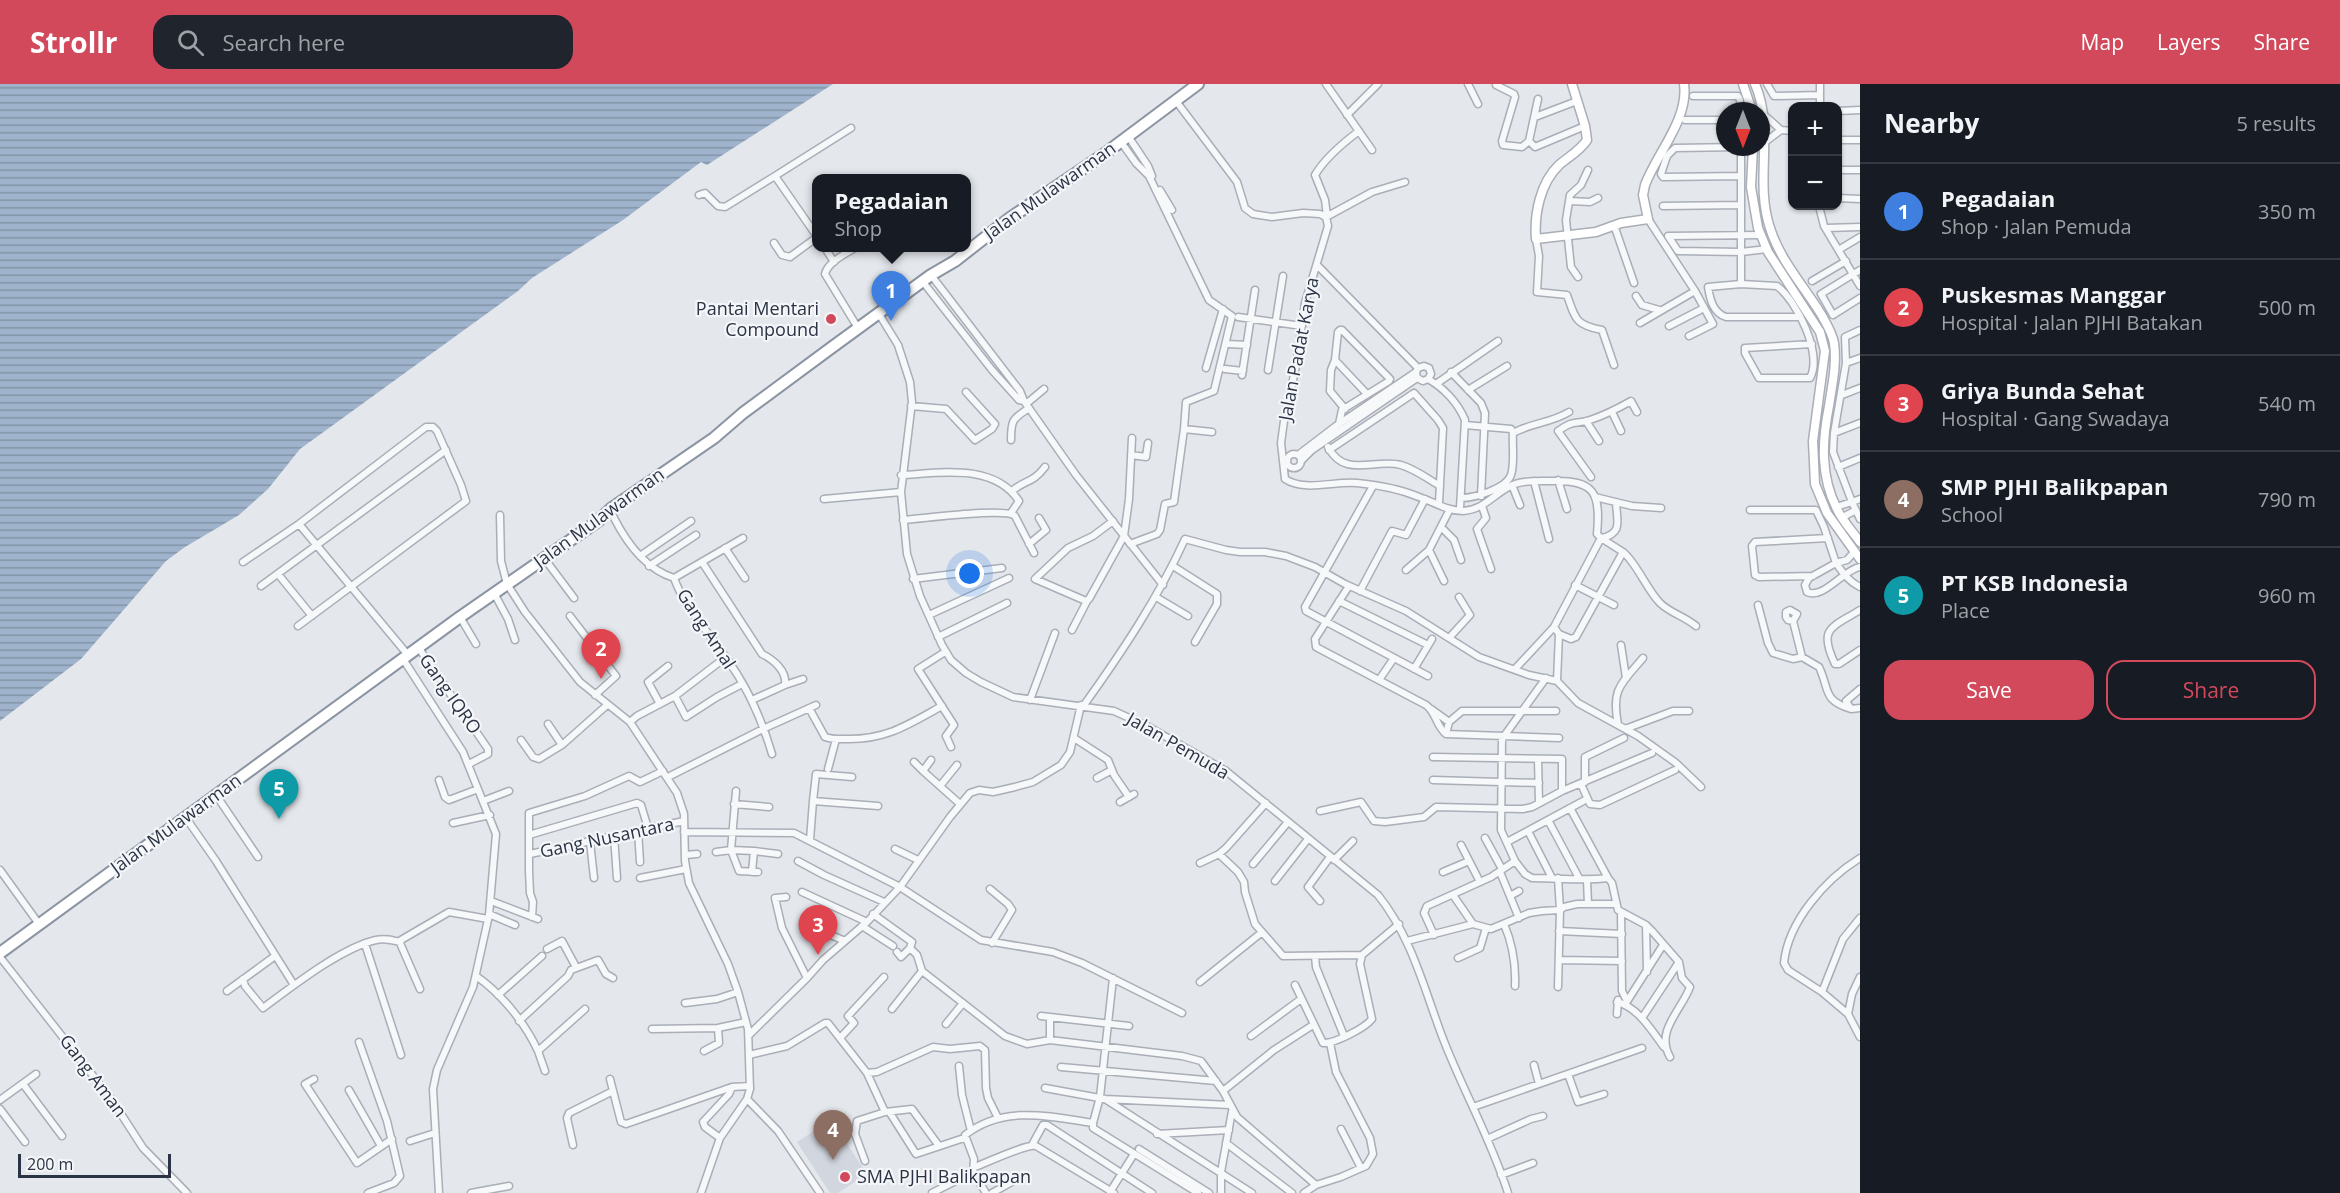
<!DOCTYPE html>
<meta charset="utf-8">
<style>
:root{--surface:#171b24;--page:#20242c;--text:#f1f3f6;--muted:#9ea1a6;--line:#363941;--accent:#d1495b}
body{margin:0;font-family:"Open Sans",sans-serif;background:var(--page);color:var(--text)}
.controls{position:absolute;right:18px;top:18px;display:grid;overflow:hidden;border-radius:12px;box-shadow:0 2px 4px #0004}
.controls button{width:54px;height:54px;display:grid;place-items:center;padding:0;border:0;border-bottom:2px solid var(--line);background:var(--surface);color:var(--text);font:30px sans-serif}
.compass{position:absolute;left:1716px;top:18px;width:54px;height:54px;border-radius:50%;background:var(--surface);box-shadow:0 2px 4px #0004;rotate:180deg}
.scale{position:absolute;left:18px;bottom:15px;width:153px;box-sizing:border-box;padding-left:6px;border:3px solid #2b3445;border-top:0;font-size:16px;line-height:21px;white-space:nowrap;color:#2b3445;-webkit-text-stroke:4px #f4f6f9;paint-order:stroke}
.you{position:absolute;left:970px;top:490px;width:21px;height:21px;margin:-15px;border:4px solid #fff;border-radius:50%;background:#1a73e8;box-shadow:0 0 0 9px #1a73e833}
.badge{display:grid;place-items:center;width:39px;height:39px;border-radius:50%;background:var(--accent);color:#fff;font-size:20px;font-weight:700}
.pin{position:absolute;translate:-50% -50px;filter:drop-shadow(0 2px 3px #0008)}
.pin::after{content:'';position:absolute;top:32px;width:21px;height:18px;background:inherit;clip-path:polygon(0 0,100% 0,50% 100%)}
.popup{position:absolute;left:812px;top:90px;width:159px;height:78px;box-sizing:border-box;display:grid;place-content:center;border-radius:12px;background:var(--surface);filter:drop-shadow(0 2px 4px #0005);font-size:20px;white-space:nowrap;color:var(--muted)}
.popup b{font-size:22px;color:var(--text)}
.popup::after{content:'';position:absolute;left:50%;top:100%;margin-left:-12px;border:12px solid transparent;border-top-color:var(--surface)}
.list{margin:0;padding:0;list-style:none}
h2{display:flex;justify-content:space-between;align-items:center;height:78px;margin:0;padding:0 24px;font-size:26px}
h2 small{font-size:20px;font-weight:400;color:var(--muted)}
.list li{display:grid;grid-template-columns:39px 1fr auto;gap:18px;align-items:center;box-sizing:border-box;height:96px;padding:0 24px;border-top:2px solid var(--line)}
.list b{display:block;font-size:22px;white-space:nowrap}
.list p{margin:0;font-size:20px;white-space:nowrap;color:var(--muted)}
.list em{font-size:20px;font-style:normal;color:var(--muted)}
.actions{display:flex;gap:12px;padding:18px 24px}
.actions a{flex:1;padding:14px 0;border:2px solid var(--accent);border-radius:18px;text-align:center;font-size:21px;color:var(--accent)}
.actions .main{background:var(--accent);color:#fff}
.icon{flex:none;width:33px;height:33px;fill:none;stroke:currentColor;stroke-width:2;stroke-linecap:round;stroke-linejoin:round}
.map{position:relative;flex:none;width:1860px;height:1109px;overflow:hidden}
header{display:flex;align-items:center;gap:36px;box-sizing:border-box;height:84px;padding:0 30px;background:var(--accent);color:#fff}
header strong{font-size:28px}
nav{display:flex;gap:33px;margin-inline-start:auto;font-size:21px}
.search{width:420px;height:54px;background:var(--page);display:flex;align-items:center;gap:15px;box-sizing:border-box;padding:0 21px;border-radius:18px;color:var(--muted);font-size:22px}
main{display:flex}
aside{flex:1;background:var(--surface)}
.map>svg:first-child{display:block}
</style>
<header>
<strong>Strollr</strong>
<div class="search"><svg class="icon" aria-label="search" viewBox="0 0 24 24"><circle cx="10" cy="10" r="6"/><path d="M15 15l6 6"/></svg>Search here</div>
<nav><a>Map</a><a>Layers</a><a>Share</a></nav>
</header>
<main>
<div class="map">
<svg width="1860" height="1109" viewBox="0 0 1860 1109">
<defs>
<pattern id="water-rules" width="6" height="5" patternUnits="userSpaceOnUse" patternTransform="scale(1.5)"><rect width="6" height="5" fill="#9fb4cc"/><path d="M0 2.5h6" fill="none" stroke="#8293a7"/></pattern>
</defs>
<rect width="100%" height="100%" fill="#e4e7ec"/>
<path fill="#d2d6de" d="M831,1036L867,1090L838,1109H830L797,1058Z"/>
<path fill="url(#water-rules)" d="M0,0H833L707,81L701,78L623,136L532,194L518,207L300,365L268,405L239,431L185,463L166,477L81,575L0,637Z"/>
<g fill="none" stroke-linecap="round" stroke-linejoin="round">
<defs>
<path id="street" d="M1326,0L1372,66
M1468,0L1478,20
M1767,0L1774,12L1820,11
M1820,0V22
M1496,1L1514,10L1515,13L1502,57L1503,61L1522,63L1529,57
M1693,12H1738L1740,16V27
M1538,15L1529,57L1535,63L1585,42
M1176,17L1237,98L1245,124L1253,130L1272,133L1303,129L1320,130L1326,133L1328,142L1305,219L1296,282L1284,337L1281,359L1285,395C1305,408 1333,397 1357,399C1378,401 1400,405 1419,413C1434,418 1447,427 1463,427C1485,426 1496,407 1515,400C1526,396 1540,397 1552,397C1594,396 1601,408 1597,450L1601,454L1554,543L1559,550L1557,597
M1838,27L1860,26
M1763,30L1781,46L1792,47
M1347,31L1378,0
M1535,33L1577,17
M1685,36H1725
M1128,52L1148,82L1152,92
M1838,56H1860
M1121,58L1136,79L1149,92L1209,216L1232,232L1214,307L1186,318L1184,345
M1765,58L1781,46
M1741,63L1675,64L1667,72L1661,90L1663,93L1741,92
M1741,63V200
M1838,86H1860
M775,92L851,44
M1160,106L1172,126
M699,111L705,109L718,122L725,123L775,92L816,151
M1838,114L1860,115
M1570,117L1590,118L1598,114
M1663,122L1741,121
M1819,122L1824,142L1860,202
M1327,132L1325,116L1315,91C1325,74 1343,59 1359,47
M1326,133L1372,108L1405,98
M1614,141L1634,199
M1826,144L1860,143
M1761,151L1668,152L1678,167L1741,168L1767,165
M1536,155L1539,172L1537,208L1567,211C1575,234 1575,241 1602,246L1614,281
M774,159L782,171L790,173L816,154
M825,164L834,178
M855,164C845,170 828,178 825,190L858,244
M1840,165L1860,153
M1317,181L1418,284
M1860,186L1821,210L1833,231L1860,214
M931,191L1020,307L1024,317L1076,391L1163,501
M1578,193L1571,183L1566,136L1570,111L1581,101L1588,86
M1812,197L1846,177
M923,198L992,286L1019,316L1024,317
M1636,212L1642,221L1659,226
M879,230L898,261L910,298L912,318L901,408L907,470L920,512L942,561L951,576L966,589L981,598L1013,613L1114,627L1147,642L1226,687L1378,811C1411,852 1424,904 1442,952C1462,1005 1491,1055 1508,1109
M1238,233L1302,242
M1800,233H1726C1713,229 1710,215 1708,203L1741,200L1777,202C1797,217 1823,270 1810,294H1759L1745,269V264L1812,260
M1640,239L1695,207L1648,135
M1669,242L1704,224
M1689,252L1713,240L1695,207
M1228,260L1247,261
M1335,276L1331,286L1330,307L1345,325
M1846,279L1860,274
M1206,284L1223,225
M1225,285L1243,287
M1268,286L1283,192
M1451,288L1481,319L1485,329L1481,412
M1242,291L1255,206
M1428,295L1431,290L1429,284L1424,282L1418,284L1416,288L1417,294L1423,297L1428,295C1444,304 1458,319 1465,336L1460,424
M1436,300L1498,257
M1468,306L1507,282
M1842,311L1860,304
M1026,320L1044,305
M911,322L946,325L975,356L992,345L995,340L966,308
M1612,328L1621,347
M1586,337L1599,357
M1339,340L1342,326L1389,297L1390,295L1342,246H1340L1338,248L1335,276L1367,310
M1513,349C1531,339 1551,339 1569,328
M1834,349L1860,339
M1011,356C1011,335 1013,335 1029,324
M1328,363C1345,395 1374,374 1401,381C1415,385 1428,395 1440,402
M1329,366L1414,309L1438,336L1443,344L1439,419
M1287 377a7 7 0 1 1 14 0a7 7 0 1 1-14 0Z
M1131,371L1146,373L1148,359
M1298,371L1336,342L1416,288
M1301,377L1312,366L1417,294
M1838,383L1860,374
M901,391C941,389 994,379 1019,417L1011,429
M1591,393L1558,347C1575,335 1574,341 1590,336C1605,331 1617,325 1631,317L1637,328
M1558,396L1567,425
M1534,397L1549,455
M1512,401L1520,421
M1373,402L1305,523L1306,527L1428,592
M1012,407C1026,395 1032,400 1045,383
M1595,413L1632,422L1661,424
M1461,414C1474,414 1506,405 1511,391C1515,379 1512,361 1513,348L1511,345L1465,341
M824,415L901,408
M1860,415L1852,418L1860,435
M1482,422L1486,434L1477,445L1491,485
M1836,423L1852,418L1833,368L1834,349L1846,279L1845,253L1860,246
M1750,426H1816L1824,443L1836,479L1847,476L1855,467
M500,431L501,477L507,500L525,528L580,598L630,638L677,709L684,730L685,777L689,799L728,880L738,908L748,945L750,1005L747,1015L720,1054L701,1109
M613,432C626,458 645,485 674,494
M1843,433L1856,426
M903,436C922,435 1005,423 1015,432L1034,469
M1113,437L1093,452L1068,464L1035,495L1086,517L1089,515L1124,452L1129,415L1132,354
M1441,443L1454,456L1461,476
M1602,454C1623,449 1617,437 1616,419
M1029,460L1046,446L1039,434
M1130,460L1157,450L1160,446L1165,420L1174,418L1184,345L1212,348
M725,464L745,494
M1429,466L1444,497
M1623,468C1636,478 1647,506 1660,519C1670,529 1684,532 1696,542
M640,472L691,437
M544,474L574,514
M243,478L299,440
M702,478L762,570C774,576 787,587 785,601L752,616
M649,482L696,451
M1173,482L1217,510V520L1195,558
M1860,483C1843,486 1823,516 1807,508L1805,501L1809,494L1836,479C1843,489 1848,497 1860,503
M1406,486L1429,466L1450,425
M278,490L312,532
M1813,492L1759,493L1755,491L1752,462L1755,458L1828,454
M674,494C685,525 709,548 727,575C748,604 762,636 772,670
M674,494L743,454
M913,495L1002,484
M1575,501L1614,521
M261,502L446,366
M1347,505L1315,555L1316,563L1426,621C1436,628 1436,642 1446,650L1559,654
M1360,507L1392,447L1406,451L1425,415
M494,509L508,535L515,556
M1156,513L1188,532
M1339,517L1428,561
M1758,521L1768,559L1773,569L1793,575L1802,573
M1860,526C1831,544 1818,544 1835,580H1839L1860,566
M929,531L1009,494
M570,532L616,592L595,611
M460,533L476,560
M1793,537L1788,536L1786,533V528L1790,526L1797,530L1793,537L1802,573L1819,583C1830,606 1822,616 1851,625
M298,542L466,417L461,401L437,347L433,343H426L299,440L408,571
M1072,546L1087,517
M1559,550L1571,555L1576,553L1623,468L1601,454
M938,553L1007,519
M1449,554L1470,531L1459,513
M1621,561L1626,594
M418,563L488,665V670L469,680
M945,568L918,585L954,641L946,652L951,663
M403,575L463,668L496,750L489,831L473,903L437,986L433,1005L439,1109
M1414,585L1432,555
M1515,585L1554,543
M1379,596L1394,574
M785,601L803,595
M675,612L686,633L717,613L742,600
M1030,616L1055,549
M660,620L648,598L668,582
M1084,621C1122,568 1158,514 1185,455L1226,466L1240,468H1265L1286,472L1315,483L1345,500L1406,527L1479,573L1529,591L1557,597L1578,619L1638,652L1676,679L1701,703
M809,624L825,653C833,656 841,655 849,655C888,655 909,640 942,622
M1860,624L1851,625L1846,617L1860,605
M1431,625L1449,638L1446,650
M630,638L637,632L675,612L726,573
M1449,638L1462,627H1556
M548,640L562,661
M1618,640C1611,605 1621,600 1643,574
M1625,645L1673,627H1689
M1074,654L1108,676L1114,691L1129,713
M521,656L533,673L539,675L562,661L606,622
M1433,673L1562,675V707
M1538,675L1539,719
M931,676L923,687L960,720
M914,678L923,687
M828,685L836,655
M668,693L765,644L816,621
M1097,694L1112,686
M439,696L445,713L449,716L478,705
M1433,696L1539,699
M1585,698V673L1624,654
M1581,700L1590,720L1600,721L1675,686
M940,702L957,681
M736,707L731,766L754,767L752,788
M216,711L258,773
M483,717L509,707
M813,717L816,690L852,693
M1120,718L1134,710
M734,720L769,723
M1570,724L1608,794
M1320,727L1361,718L1374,737L1385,738L1424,733L1436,723L1523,725L1532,723L1562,707L1652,669
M186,734L216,777L294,901
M1548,736L1579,794
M453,739L490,731
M638,747L640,778
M1528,747L1552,794
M684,748L794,749L900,803L981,856L1053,868L1082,879L1182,929
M529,751L637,719L641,721L648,744
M614,752L617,794
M1485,754L1502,785
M810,756L813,717L878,722
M590,758L594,794
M1507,758L1587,715
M1461,761L1480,798
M895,765L918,776
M754,767L778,770
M716,768L731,766L739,787L758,788
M530,770L684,737
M1219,770L1238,788L1244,798L1245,808L1255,840L1283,872L1362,871L1399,840
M685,771L697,770
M1860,774C1826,795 1788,837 1784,879L1788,886L1822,908L1848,930L1860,953
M1334,776L1353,757
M798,777L824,791L884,818
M1515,777L1501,746L1502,655L1546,594
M1200,779L1219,770L1226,764L1266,719
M1253,780L1288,738
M0,786L39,840
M1443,788L1469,777
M1500,788L1519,834
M640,794L686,785
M1558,794L1560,826L1558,903
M1587,796L1588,820
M1275,797L1308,755
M990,805L1008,820L1012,826L992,859
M802,808L867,838
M1453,811L1473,840
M1510,812L1519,807
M786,813L775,814L782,844L807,894
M491,817L538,835
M1320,817L1308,803L1330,773
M1621,828L1622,907L1627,917
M489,830L515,841
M873,830L912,858L910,864L917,871L922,887L1005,952L1027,960L1050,956
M532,833L533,818L530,809L529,787V729L585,712L629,692L640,698L663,687
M1504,840C1513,861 1516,879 1515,902
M1646,841L1647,888
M862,842L893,862
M1559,847L1622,850
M824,848L845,857
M1434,851L1424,829L1427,822L1491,793L1515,777L1525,790L1532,794C1558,794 1584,797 1608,794L1612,799L1618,826L1646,841L1652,847L1679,878L1682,894L1690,903C1681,927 1655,947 1670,973
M1407,857L1473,840L1491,845L1529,829L1542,827L1560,826L1564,823L1577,820H1616
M365,860L401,971
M547,865L562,857L576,883
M897,868L901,873L910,864
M1315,872L1316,883L1344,952
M0,873L112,1016L143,1064L187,1109
M1458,874L1480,864L1486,844
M1559,876L1622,877
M476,892C502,910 525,939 538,967L585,925
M243,895L245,902L263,924C293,902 341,864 376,856C384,854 392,856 400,858
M1200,898L1261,849
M1295,901L1323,959C1334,960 1365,944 1372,935L1360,880L1362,871
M420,905L400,859L401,856L449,828L488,835
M227,907L275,872
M1822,908L1843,855L1860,834
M498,911L542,872
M1617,918C1638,923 1652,947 1664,963
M685,919L717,915L738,908
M1626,919L1663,861
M892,925L922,887
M1617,930L1618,916
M1848,930L1852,910L1860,893
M1041,932L1129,942
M1642,934L1679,878
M519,937L568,892L571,886L598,876L606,890L613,894
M946,940L963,919
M652,945L718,944L746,938
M749,951L807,894L823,876L867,838L900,803L950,733L970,709L979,706L993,708L1015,703L1033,698L1061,681L1070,668L1081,621
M1251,952L1301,915
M841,953L854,939L848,932L884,893
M1050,956L1182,972L1201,977L1223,1007L1237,1033L1316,1101L1304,1109
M1050,956V933
M359,958L387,1037L400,1092L394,1099L368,1109
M538,967L545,987
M704,967L719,959L718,944
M749,971L787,962L825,939H828L867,989L877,988L933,963L950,965L980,962L985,966L986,1004L988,1014L998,1034
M1534,981L1539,1000
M959,982L962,1011L971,1047
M1061,983L1216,997
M867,989L885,1028
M1568,990L1578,1018L1604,1010
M314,995L305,1000L357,1079L392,1055
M610,995L621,1038L626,1040L732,1003L750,1002
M23,1000L62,1052
M1045,1004L1105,1015L1230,1021
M349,1006L381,1062
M1223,1007L1274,966L1313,941
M747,1015L778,1047L820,1109
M1105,1015L1252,1109
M0,1016L36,990
M1473,1023L1642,964
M0,1025L25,1058
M890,1029L916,1070L964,1054
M1093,1039L1100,1013L1113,894
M1093,1039V1044L1198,1109
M1341,1045L1361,1084
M1157,1050L1229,1046
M720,1054L705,1043L703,1038L729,1010L732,1003
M1487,1055L1531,1035L1543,1032
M410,1057L435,1049
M1226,1059L1292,1109
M573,1061L567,1034L569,1029L613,1007
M1032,1061L1043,1041H1047L1152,1109
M1139,1065L1209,1109
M865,1077L855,1050L857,1037L885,1028L912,1025L939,1062
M975,1083C988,1078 1026,1060 1036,1062L1114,1109
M973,1088L974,1075L965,1051C1003,1021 1048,1032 1093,1039
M973,1088L986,1109
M1501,1091L1533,1079
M1316,1101L1341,1093L1366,1082L1373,1070L1370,1054L1336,988L1330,959
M1110,1108L1134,1070
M471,1109L509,1102
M932,1109L973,1088
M992,1109L1017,1095
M1221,1109V1088L1232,1027"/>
<path id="secondary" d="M1572,0L1585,42L1587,56C1580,67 1568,73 1559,81C1540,99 1534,131 1536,155L1596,148L1621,139L1648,135L1643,111L1645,101C1657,69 1689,35 1684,0
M1743,0L1752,27
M1755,0C1775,46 1754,97 1770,144C1780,176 1803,201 1821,230C1826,239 1832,248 1834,259C1837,280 1832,302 1829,322C1822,357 1820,392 1837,425C1842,436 1852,447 1860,458
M1753,63L1751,103L1758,144L1768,168L1820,248L1825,267L1813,357L1815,400L1827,429L1860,475"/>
<path id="highway" d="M0,869L460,533L598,437L612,424L714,354L743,329L831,264L931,191L955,177L1010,134L1103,71L1198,0"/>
</defs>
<use href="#street" stroke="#a9aeb7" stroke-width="9"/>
<use href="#secondary" stroke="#a9aeb7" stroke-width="11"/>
<use href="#highway" stroke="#8b94a3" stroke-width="14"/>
<use href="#street" stroke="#f7f8fa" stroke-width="6"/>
<use href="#secondary" stroke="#fff" stroke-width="8"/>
<use href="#highway" stroke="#fff" stroke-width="10"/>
</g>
<g fill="#d1495b" stroke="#f4f6f9" stroke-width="2">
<circle cx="831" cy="235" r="6"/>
<circle cx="845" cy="1093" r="6"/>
</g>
<g text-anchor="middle" stroke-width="4.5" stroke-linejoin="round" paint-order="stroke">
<g font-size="18" fill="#2b3445" stroke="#f4f6f9">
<text transform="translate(1050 107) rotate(-35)" y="6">Jalan Mulawarman</text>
<text transform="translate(1299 265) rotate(-79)" y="6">Jalan Padat Karya</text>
<text transform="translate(599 434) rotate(-36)" y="6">Jalan Mulawarman</text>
<text transform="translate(706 545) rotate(57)" y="6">Gang Amal</text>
<text transform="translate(450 610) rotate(55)" y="6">Gang IQRO</text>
<text transform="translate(1178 662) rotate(30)" y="6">Jalan Pemuda</text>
<text transform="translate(176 740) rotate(-36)" y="6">Jalan Mulawarman</text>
<text transform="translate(607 754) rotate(-12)" y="6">Gang Nusantara</text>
<text transform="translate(93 992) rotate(53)" y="6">Gang Aman</text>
</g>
<g font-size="18" fill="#2b3445" stroke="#f4f6f9" text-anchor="end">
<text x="819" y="231">Pantai Mentari<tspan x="819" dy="21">Compound</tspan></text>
<text x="857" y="1099" text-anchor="start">SMA PJHI Balikpapan</text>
</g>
</g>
</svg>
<div class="controls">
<button>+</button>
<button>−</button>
</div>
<svg class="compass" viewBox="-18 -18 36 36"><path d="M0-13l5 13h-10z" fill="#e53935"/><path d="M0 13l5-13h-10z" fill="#9ea1a6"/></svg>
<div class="scale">200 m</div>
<div class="you"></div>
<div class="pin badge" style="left:891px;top:237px;background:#3f7fe0">1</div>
<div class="popup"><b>Pegadaian</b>Shop</div>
<div class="pin badge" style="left:601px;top:595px;background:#e0444e">2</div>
<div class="pin badge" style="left:818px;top:871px;background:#e0444e">3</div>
<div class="pin badge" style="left:833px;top:1076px;background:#8d6e63">4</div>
<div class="pin badge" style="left:279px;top:735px;background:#0f9aa8">5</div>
</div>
<aside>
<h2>Nearby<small>5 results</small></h2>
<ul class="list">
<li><span class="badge" style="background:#3f7fe0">1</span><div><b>Pegadaian</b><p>Shop · Jalan Pemuda</p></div><em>350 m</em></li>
<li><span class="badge" style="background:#e0444e">2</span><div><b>Puskesmas Manggar</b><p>Hospital · Jalan PJHI Batakan</p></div><em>500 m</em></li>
<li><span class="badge" style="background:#e0444e">3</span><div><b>Griya Bunda Sehat</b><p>Hospital · Gang Swadaya</p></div><em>540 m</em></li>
<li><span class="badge" style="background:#8d6e63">4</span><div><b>SMP PJHI Balikpapan</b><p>School</p></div><em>790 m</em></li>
<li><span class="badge" style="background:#0f9aa8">5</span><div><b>PT KSB Indonesia</b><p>Place</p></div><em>960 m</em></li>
</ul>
<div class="actions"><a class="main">Save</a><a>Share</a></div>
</aside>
</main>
